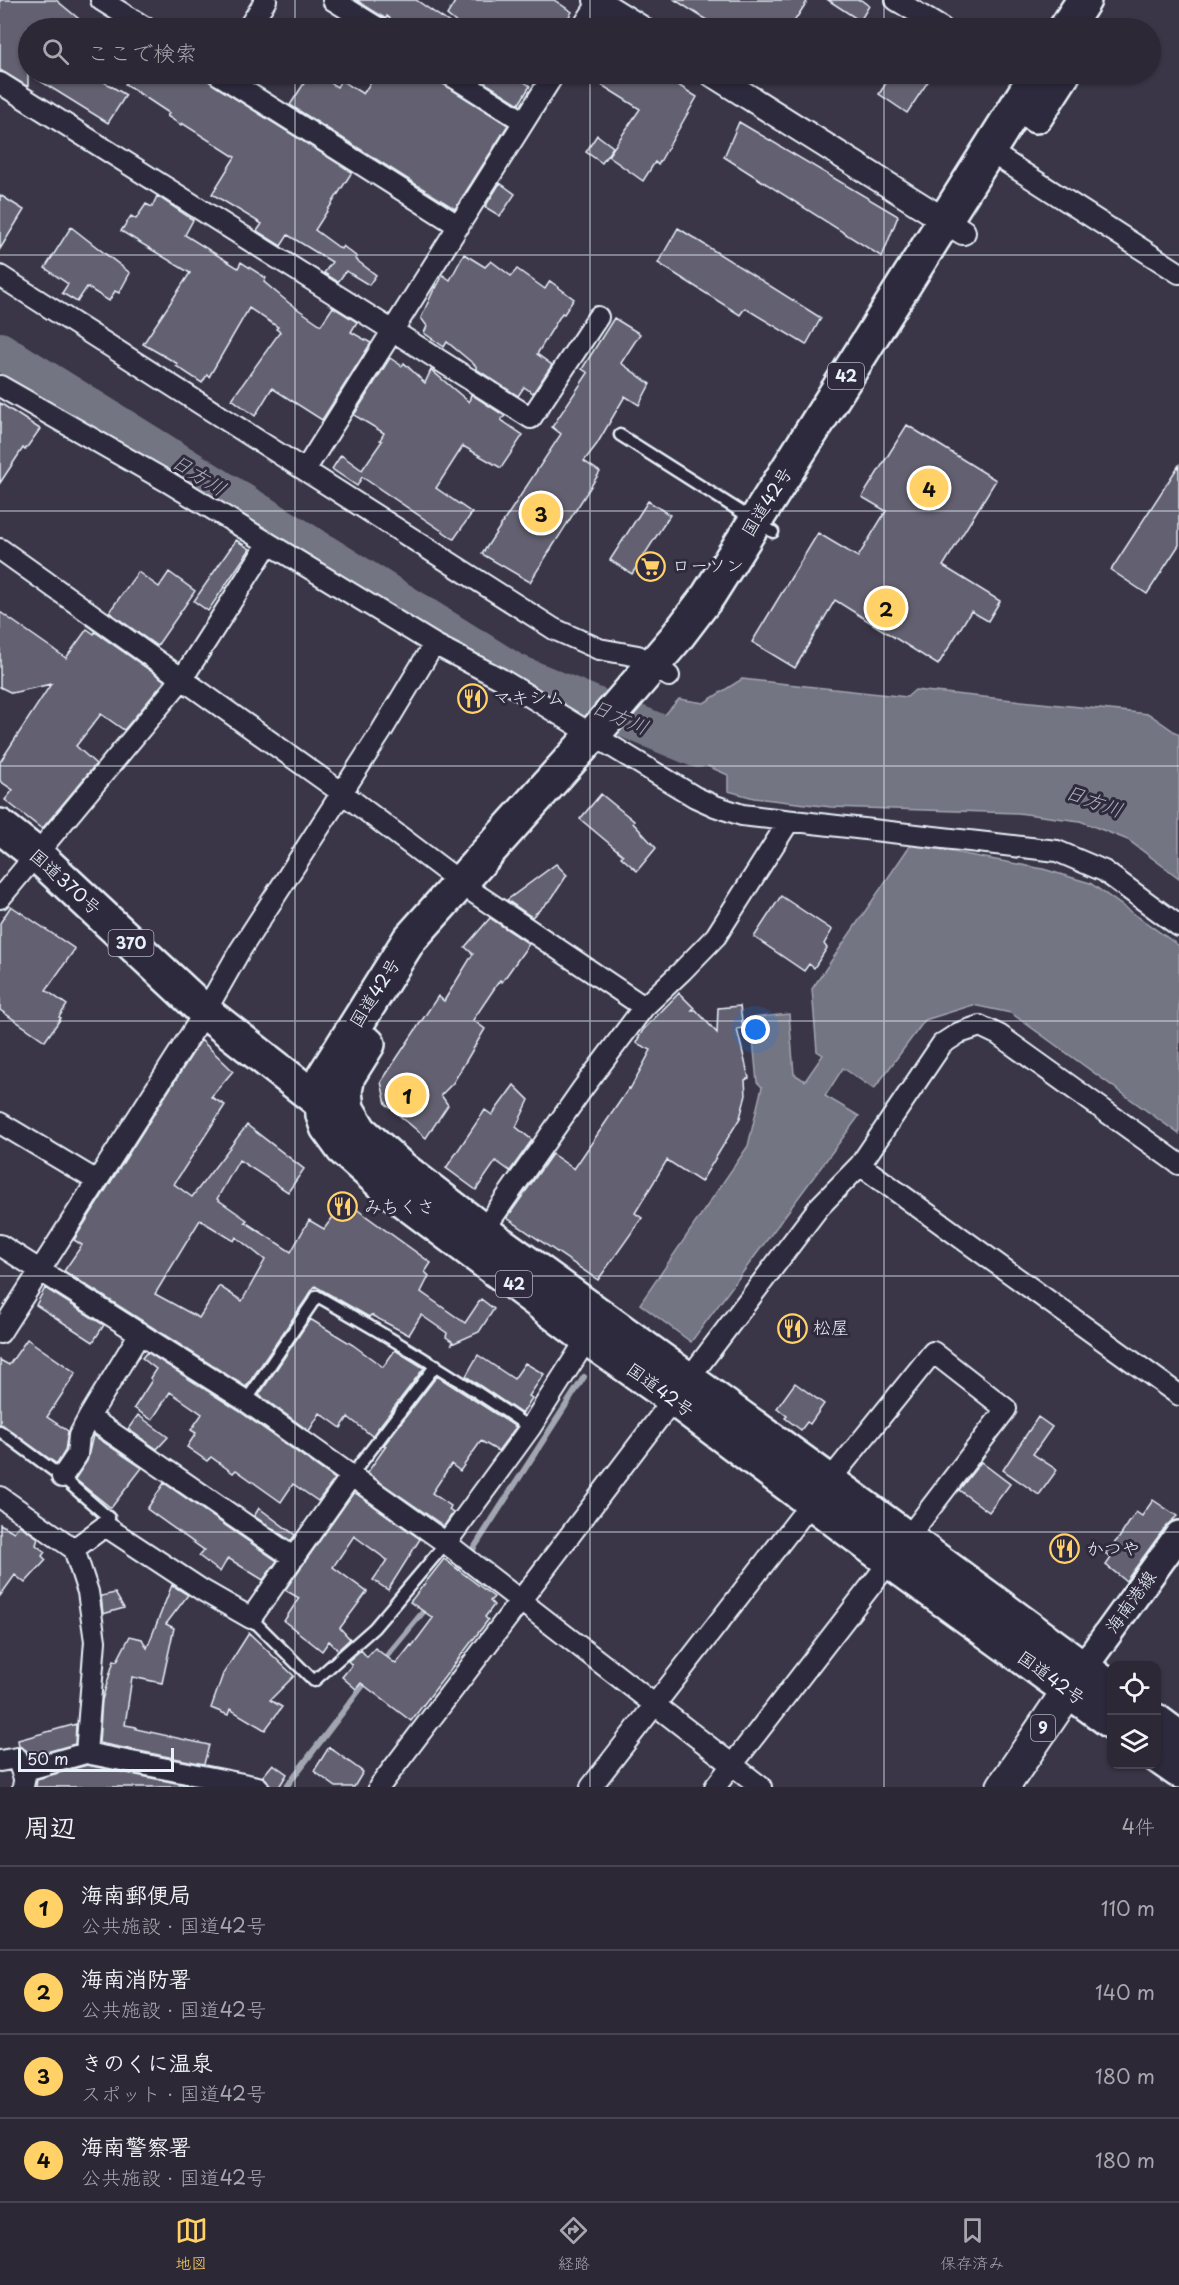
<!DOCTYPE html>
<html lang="ja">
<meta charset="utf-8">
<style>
:root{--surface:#2c2836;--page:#34303e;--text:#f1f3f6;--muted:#a6a6ad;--line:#484451;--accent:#ffd166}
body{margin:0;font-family:"Playpen Sans","Klee One",sans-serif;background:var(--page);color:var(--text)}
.controls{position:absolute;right:18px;bottom:18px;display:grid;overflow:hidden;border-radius:12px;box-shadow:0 2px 4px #0004}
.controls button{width:54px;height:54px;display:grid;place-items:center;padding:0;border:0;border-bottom:2px solid var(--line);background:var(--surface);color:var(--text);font:30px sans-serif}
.scale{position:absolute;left:18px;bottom:15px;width:156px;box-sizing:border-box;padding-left:6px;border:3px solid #e8f1f8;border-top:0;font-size:16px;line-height:21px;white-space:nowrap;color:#e8f1f8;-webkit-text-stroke:4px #2f2a3d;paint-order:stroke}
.you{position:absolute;left:756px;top:1030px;width:21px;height:21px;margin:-15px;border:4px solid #fff;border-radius:50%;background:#1a73e8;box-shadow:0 0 0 9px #1a73e833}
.badge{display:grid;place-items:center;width:39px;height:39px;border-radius:50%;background:var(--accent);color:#111;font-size:20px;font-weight:700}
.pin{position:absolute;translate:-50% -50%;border:3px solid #fff;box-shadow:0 2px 6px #0006}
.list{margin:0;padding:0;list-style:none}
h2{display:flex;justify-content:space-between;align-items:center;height:78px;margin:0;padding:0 24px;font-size:26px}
h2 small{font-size:20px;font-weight:400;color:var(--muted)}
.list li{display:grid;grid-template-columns:39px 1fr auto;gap:18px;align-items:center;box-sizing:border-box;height:84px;padding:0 24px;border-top:2px solid var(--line)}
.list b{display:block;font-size:22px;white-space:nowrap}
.list p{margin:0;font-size:20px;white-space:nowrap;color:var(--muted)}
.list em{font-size:20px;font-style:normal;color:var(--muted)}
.icon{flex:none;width:33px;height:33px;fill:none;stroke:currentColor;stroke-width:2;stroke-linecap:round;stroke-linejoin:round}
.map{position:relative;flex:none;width:1179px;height:1787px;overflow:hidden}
.search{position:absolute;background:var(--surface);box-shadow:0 2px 4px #0004;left:18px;right:18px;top:18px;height:66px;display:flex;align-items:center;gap:15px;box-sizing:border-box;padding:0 21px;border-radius:33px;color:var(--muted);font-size:22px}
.sheet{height:414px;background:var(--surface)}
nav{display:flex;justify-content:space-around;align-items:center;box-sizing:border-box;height:84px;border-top:2px solid var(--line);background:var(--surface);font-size:16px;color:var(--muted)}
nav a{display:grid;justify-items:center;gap:3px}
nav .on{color:var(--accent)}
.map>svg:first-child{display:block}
</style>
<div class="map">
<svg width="1179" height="1787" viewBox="0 0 1179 1787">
<rect width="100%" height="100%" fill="#3a3648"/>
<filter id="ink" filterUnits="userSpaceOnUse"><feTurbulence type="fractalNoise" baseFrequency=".0167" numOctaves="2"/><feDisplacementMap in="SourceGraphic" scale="12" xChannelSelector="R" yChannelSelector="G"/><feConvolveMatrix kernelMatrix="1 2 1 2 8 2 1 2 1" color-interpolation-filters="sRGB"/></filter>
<g filter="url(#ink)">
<path fill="#737482" stroke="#a2a6b1" stroke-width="1.5" d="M742,679L907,697L915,690L1149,714L1179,735V878L1128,840L1080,821L1018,813L831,807L754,798L728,791V775L644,738L679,699L704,703Z
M911,844L1043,869L1090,883L1179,946V1134L1011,1013L973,1005L925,1020L874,1089L843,1068L825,1096L859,1116L691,1342L640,1304L748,1146L762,1087L757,1082L751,1018L789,1014L794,1074L805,1081L823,1055L817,1051L812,989Z"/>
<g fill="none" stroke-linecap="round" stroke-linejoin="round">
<path stroke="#a2a6b1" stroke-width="6" d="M453,1574L474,1548L584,1377
M381,1663L428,1606
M286,1787L367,1680"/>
<path stroke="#737482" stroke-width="38" d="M0,351L514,672L698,749"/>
</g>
<path fill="#636171" stroke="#e8f1f8" stroke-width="1.5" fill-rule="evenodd" d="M0,0H56L90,28H28V87L0,70Z
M356,0H416L457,28H403L387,16L386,19Z
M456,0H554L572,12L561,28H463L447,15Z
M675,0H808L790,28H719Z
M828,0H861L869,6L860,21Z
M29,74H91L126,95L108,123Z
M132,74H201L212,84L352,172L315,230L341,249L343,246L357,257L355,259L376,275L369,285L346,271L338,282L324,273L332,262L288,235L281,246L257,231L262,224L212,194L235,157L182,123L181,125L167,116L169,113L125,84Z
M310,74H317L337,87L341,80L363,94L376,74H407L419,82L425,74H437L443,84L508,125L455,209L290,105Z
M471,74H523L520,79L530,86L519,104Z
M584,74H623L634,81L638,74H661L697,97L658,165L655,162L643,181L608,156L640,109Z
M892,74H933L907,113L879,94Z
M739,122L898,216L882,257L724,157Z
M597,135L613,147L602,163L586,152Z
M500,183L515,194L500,216L485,207Z
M0,195L24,210L0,249Z
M157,196L193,220L185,235L238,268L241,262L266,278L264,282L289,303L321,325L333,307L357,322L351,332L371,343L322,420L272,388L255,416L232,399L280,332L276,329L278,327L249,308L209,377L207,375L202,383L176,366L178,364L143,344L190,273L121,231L131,216L136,219L146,204L152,207Z
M71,227L130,273L119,293L115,291L109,301L87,287L77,302L62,293L68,284L45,268Z
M678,228L821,318L806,345L745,308L740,315L658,263Z
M464,254L485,267L491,261L511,276L517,269L545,289L550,281L574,299L564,314L562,313L537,354L552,365L533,393L524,387L518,396L476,369V366L447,342L444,347L424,333L427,326L421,318L435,287L436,288L443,275L450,280Z
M614,318L640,334L621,363L650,384L639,405L625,396L597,444L584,461L600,472L530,582L482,554L561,434L552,427L588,373L582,369Z
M390,358L402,366L404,363L425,383L431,370L469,402L471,394L505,416L501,420L523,435L501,468L463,446L436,488L472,513L454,539L362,477L357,486L332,469L341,455L362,470L382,441L380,440L384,433L354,415Z
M0,403L40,429L25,450L23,448L0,483Z
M907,425L996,480L943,566L1000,601L988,621L971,611L938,665L835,600L795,668L752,642L818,533L858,557L886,511L862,497Z
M1179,465V545L1147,594L1111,570Z
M648,501L670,515L632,574L610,560Z
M236,540L250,549L208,611L194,601Z
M138,572L159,587L169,572L195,591L157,646L109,612Z
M0,612L66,658L87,629L94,634L95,632L165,681L124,730L101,714L76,746L96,764L42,829L5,800L13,790L0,781V762L51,684L12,693L0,687Z
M601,794L634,821L633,823L656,848L637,871L621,857L623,855L580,819Z
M556,864L567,875L552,898L532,917L507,900Z
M781,896L832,930L824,944L827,948L814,968L809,964L804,971L754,937Z
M11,906L75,949L46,990L67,1005L59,1017L61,1018L45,1041L0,1010V923Z
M490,918L529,944L502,982L500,980L473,1020L485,1029L453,1083L441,1095L448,1105L426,1138L386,1104L381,1082L438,996L444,1001L473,954L465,947Z
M679,993L694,1008L692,1010H696L717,1033L718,1008L740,1006L743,1028L737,1029L749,1078L745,1080L746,1095L740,1118L701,1182L667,1160L635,1213L642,1218L598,1280L507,1218L552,1154L574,1169L629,1088L630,1089L651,1050L636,1043L643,1030Z
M201,1040L233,1071L211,1097L225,1105L174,1184L192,1197L247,1125L304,1169L288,1192L239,1160L217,1199L247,1220L245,1222L291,1252L309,1220L324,1229L345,1201L431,1263L425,1272L429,1276L421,1292L465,1323L481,1299L494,1309L479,1332L452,1344L453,1342L446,1337L447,1333L421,1315L409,1335L371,1315L369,1317L315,1286L246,1387L64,1271L82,1245L74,1240L77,1235ZM200,1220L234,1241L236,1237L265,1260L242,1301L219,1286L199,1318L155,1294Z
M514,1085L529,1100L516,1127L532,1140L510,1171L496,1161L476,1190L446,1168L485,1110L492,1115Z
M45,1288L104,1325L93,1342L36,1305Z
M310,1319L353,1345L383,1367L395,1350L424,1368L372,1436L348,1417L341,1428L320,1413L309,1431L259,1395Z
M27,1339L76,1373L47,1417L68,1431L65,1451L57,1464L0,1424V1360L9,1365Z
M147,1352L239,1411L335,1479L318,1501L293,1484L281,1502L236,1470L233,1473L211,1457L207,1461L187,1447L196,1433L191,1430L202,1414L170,1392L152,1420L134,1408L152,1380L150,1378L156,1369L142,1358Z
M478,1355L514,1379L525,1363L544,1374L529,1396L532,1398L522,1414L466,1376Z
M437,1376L516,1427L498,1451L481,1441L460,1471L451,1464L432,1493L451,1506L449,1510L453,1513L444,1526L367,1473L386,1446L384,1445Z
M795,1383L824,1404L810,1424L807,1422L801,1430L785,1418L787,1416L777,1408Z
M138,1415L168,1437L157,1449L128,1429Z
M1038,1417L1052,1427L1033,1454L1057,1470L1039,1495L1003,1470Z
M93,1435L142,1468L111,1508L75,1479L87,1461Z
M981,1462L1010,1484L989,1512L959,1490Z
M164,1483L277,1561L263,1580L228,1558L220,1572L199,1556L204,1550L147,1509Z
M354,1492L420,1539L388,1590L373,1580L387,1560L354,1536L333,1567L367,1592L340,1628L350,1639L338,1650L329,1641L322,1651L284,1621L299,1598L285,1590Z
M1153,1500L1177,1516L1166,1526L1126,1581L1106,1565L1111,1558L1105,1553L1119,1538L1136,1512L1142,1516Z
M259,1508L295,1535L291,1541L254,1516Z
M0,1524L14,1532L19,1525L38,1538L36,1545L45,1552L42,1556L46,1560L25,1583L15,1575L0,1596Z
M444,1559L494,1597L490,1601L494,1605L485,1617L488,1620L411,1721L361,1683L356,1689L342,1677L352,1665L348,1661L361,1650L367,1657L375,1648L396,1664L411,1645L412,1646L433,1618L410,1602Z
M172,1585L188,1595L166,1624L174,1628L162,1683L132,1677L125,1725L136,1727V1729L209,1745L204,1764L99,1743L102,1700L114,1660L117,1661L130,1636L142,1639L147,1648Z
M115,1593L124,1608L103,1614L101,1596Z
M249,1633L294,1676L270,1700L282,1707L265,1730L230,1709L228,1715L211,1708L223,1674Z
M76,1724L75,1744L29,1757L26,1750L19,1746L18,1740Z
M329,1747L363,1772L354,1787H336L314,1771Z
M273,1764L287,1774L279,1787H272L263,1776Z
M87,1765L196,1787H36L37,1779Z"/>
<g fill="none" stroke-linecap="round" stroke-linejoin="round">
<defs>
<path id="service" d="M620,435L773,532
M246,1401L317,1296C390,1337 461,1380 530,1428
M0,1431L62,1477L109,1518L105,1526
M351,1476L436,1365
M251,1618L314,1681L374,1628L446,1543"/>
<path id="minor" d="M101,0L146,28
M333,0L378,28
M896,0L942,28
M248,28L266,0
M582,28L600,0
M218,74L459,226
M449,74L523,121
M0,83L531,418L598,317
M989,151L1179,273
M0,276L554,629L599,649L638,656L669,676
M0,386L168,482L434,644L501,679L695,797L715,806L742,815L1057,851L1104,871L1179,926
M305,470L554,74
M0,549L341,792L476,894L644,1007
M0,898L182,679L268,544
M0,1123L97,1181
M860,1165L1179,1395
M478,1238L583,1088L644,1007L682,971L716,936L789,821
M0,1245L246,1401L446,1543L761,1787
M0,1333L205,1012L239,952L381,732L434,644
M140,1333L89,1417L294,1558
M62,1477L77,1455L79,1436L89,1417
M829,1481L933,1352L1006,1409L906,1540
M0,1497L74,1549L88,1592L95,1641L86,1753
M446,1543L530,1428L592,1331
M74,1549L105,1526L202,1590L251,1618L351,1476
M0,1761L17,1758L24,1778
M23,1787L26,1770L86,1753L258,1787
M379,1787L819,1207L860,1165L942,1044L959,1033L980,1026L999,1035L1179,1164
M591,1787L812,1502
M715,1787L890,1561"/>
<path id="tertiary" d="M596,0L641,28
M712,74L963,232"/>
<path id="secondary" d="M1083,1668L1179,1535"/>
<path id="primary" d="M1003,1787L1083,1669"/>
<path id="trunk" d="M1066,28L1084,0
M1037,74L708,596L676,638L598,729L409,940L324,1076L321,1091L323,1115L327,1127L343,1149L388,1189L587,1338L674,1399L890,1561L1112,1722
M1036,116L1063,74
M0,826L37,855L205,1012L334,1113
M368,1044L348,1076L345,1091L347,1109L360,1131L399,1166L483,1231L829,1481L1112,1689
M1156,1721L1179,1738
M1156,1755L1179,1771"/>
</defs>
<use href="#service" stroke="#e8f1f8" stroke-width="15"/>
<use href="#minor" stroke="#e8f1f8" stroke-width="24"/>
<use href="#tertiary" stroke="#e8f1f8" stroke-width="28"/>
<use href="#secondary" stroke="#e8f1f8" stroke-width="32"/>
<use href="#primary" stroke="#e8f1f8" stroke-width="36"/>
<use href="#trunk" stroke="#e8f1f8" stroke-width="38"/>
<use href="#service" stroke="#2f2a3d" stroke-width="10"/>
<use href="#minor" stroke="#2f2a3d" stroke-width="20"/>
<use href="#tertiary" stroke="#2f2a3d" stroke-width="24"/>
<use href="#secondary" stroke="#2f2a3d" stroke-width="27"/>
<use href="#primary" stroke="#2f2a3d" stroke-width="32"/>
<use href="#trunk" stroke="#2f2a3d" stroke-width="33"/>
</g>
</g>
<path fill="none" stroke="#e8f1f8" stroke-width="1.5" stroke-opacity="0.55" d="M295,0V28M590,0V28M884,0V28M295,74V1787M590,74V1787M884,74V1787M0,255H1179M0,511H1179M0,766H1179M0,1021H1179M0,1276H1179M0,1532H1179"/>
<defs>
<symbol id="supermarket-ring" viewBox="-11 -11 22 22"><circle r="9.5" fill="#2f2a3d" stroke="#ffd166" stroke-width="1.5"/><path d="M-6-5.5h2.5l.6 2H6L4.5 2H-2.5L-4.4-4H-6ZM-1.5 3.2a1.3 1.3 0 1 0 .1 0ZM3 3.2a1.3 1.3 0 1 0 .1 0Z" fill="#ffd166"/></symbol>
<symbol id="restaurant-ring" viewBox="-11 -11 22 22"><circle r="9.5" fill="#2f2a3d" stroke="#ffd166" stroke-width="1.5"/><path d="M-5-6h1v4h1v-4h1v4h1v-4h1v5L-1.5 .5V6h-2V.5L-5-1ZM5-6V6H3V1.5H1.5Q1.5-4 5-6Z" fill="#ffd166"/></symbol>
</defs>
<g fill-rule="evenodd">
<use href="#supermarket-ring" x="634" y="550" width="33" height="33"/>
<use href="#restaurant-ring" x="456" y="682" width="33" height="33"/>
<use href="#restaurant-ring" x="326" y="1190" width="33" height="33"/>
<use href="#restaurant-ring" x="776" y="1312" width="33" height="33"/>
<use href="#restaurant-ring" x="1048" y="1532" width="33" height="33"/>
</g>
<g text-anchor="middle" stroke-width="6" stroke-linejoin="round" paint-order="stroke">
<g fill="#2f2a3d" stroke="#b0b5c0" stroke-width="1.5">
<rect x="828" y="363" width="36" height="26" rx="4.5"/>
<rect x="108.5" y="930" width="45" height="26" rx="4.5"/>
<rect x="496" y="1271" width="36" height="26" rx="4.5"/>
<rect x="1031" y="1715" width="24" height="26" rx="4.5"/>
</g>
<g font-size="16" font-weight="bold" fill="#e8f1f8">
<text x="846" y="382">42</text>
<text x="131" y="949">370</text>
<text x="514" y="1290">42</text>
<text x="1043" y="1734">9</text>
</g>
<g font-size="18" fill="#e8f1f8" stroke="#2f2a3d">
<text transform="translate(767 502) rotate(-58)" y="6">国道42号</text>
<text transform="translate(65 882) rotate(42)" y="6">国道370号</text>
<text transform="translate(375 993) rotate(-58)" y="6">国道42号</text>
<text transform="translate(660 1390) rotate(36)" y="6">国道42号</text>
<text transform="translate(1131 1602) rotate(-54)" y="6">海南港線</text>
<text transform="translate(1051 1678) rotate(36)" y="6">国道42号</text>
</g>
<g font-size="18" fill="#e8f1f8" stroke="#2f2a3d" text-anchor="start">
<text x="672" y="572">ローソン</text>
<text x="493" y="704">マキシム</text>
<text x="364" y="1213">みちくさ</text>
<text x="813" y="1334">松屋</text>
<text x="1086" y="1555">かつや</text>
</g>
<g font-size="20" font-style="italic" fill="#aeb2bd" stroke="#2f2a3d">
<text transform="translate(199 475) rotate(32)" y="7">日方川</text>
<text transform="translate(620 717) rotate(23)" y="7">日方川</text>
<text transform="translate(1094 801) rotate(20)" y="7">日方川</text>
</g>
</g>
</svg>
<div class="controls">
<button><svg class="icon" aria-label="locate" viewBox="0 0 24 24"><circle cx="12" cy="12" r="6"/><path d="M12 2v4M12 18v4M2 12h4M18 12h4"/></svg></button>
<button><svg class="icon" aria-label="layers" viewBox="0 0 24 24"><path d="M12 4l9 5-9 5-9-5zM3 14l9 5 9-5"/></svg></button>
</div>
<div class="scale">50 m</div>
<div class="you"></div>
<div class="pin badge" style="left:407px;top:1095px">1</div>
<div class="pin badge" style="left:886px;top:608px">2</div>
<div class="pin badge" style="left:541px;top:513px">3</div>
<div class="pin badge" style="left:929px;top:488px">4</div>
<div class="search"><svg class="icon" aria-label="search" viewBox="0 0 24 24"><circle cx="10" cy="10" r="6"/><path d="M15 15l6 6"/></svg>ここで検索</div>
</div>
<section class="sheet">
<h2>周辺<small>4件</small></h2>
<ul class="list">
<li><span class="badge">1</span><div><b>海南郵便局</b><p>公共施設 · 国道42号</p></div><em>110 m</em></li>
<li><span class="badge">2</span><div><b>海南消防署</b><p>公共施設 · 国道42号</p></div><em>140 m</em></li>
<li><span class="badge">3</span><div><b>きのくに温泉</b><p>スポット · 国道42号</p></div><em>180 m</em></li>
<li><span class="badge">4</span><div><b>海南警察署</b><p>公共施設 · 国道42号</p></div><em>180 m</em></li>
</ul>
</section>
<nav>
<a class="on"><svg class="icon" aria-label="map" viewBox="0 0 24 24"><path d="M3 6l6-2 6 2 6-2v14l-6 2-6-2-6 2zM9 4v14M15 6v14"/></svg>地図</a>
<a><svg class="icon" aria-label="directions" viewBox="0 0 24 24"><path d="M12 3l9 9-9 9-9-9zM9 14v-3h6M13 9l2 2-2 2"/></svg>経路</a>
<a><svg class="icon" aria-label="saved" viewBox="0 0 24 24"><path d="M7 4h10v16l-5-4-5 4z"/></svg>保存済み</a>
</nav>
